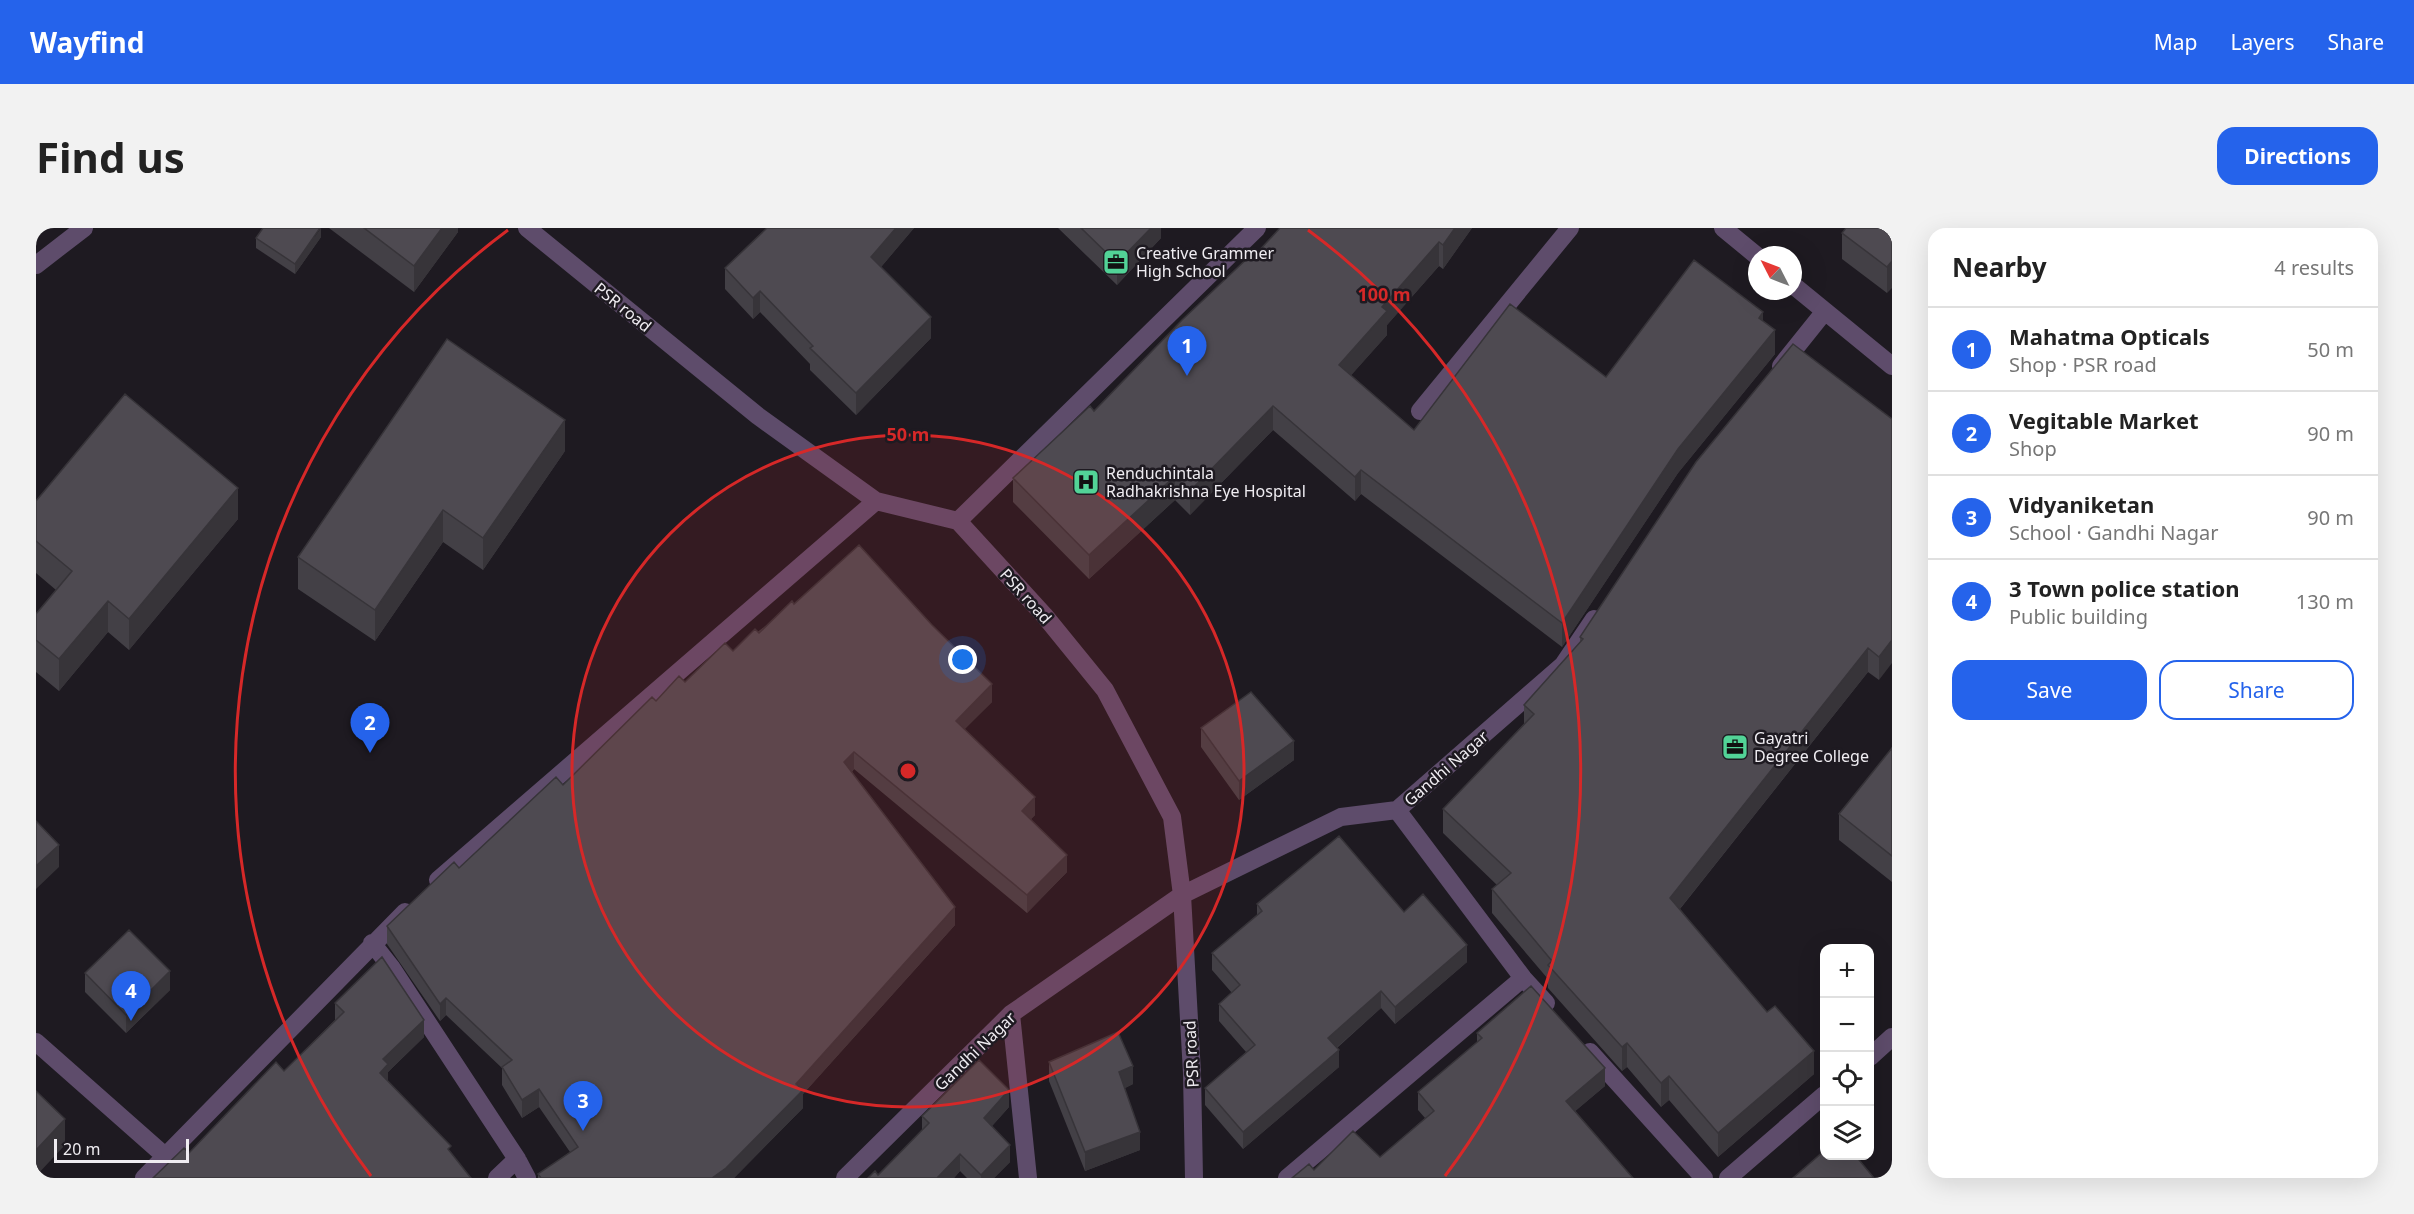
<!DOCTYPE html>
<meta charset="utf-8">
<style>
:root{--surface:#fff;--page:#f2f2f2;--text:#222;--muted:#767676;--line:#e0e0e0;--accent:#2563eb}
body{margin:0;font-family:"Noto Sans",sans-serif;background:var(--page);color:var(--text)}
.controls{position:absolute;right:18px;bottom:18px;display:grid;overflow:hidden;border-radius:12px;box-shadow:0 6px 24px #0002}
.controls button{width:54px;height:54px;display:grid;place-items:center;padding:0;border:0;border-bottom:2px solid var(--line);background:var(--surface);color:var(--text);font:30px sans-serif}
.compass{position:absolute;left:1712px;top:18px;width:54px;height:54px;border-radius:50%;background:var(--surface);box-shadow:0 6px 24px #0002;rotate:312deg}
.scale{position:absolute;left:18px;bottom:15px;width:135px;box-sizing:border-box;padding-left:6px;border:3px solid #efecf1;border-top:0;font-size:16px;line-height:21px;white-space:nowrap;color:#efecf1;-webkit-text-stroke:4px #1e1a21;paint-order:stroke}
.you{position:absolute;left:927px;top:432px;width:21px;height:21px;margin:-15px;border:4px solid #fff;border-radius:50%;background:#1a73e8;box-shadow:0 0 0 9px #1a73e833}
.badge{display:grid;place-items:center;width:39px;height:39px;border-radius:50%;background:var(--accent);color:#fff;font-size:20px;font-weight:700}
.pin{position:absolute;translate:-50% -50px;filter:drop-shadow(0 2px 3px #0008)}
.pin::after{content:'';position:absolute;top:32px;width:21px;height:18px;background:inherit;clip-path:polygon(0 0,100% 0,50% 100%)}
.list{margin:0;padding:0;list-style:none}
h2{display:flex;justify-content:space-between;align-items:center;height:78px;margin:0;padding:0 24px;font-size:26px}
h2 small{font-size:20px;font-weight:400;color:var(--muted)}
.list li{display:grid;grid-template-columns:39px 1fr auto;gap:18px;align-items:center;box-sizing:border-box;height:84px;padding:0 24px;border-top:2px solid var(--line)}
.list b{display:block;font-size:22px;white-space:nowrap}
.list p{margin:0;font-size:20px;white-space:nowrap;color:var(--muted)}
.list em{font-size:20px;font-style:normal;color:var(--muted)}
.actions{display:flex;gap:12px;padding:18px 24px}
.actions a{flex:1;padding:14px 0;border:2px solid var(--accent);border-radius:18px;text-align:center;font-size:21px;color:var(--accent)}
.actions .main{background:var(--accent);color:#fff}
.icon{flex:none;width:33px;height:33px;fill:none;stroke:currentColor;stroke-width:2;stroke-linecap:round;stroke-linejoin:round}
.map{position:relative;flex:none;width:1856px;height:950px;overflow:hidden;border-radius:18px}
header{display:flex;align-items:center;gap:36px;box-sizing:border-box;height:84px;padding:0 30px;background:var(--accent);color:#fff}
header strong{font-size:28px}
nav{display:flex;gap:33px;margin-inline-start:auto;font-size:21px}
.intro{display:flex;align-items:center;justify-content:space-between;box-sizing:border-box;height:144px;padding:0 36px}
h1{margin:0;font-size:42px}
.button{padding:15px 27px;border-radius:18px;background:var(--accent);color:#fff;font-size:21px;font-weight:700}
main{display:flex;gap:36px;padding:0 36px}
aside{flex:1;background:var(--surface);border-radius:18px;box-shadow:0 6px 24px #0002}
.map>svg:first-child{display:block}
</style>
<header>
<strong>Wayfind</strong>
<nav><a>Map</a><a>Layers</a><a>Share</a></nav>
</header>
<div class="intro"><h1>Find us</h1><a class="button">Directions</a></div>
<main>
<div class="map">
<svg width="1856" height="950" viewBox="0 0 1856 950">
<rect width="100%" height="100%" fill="#1e1a21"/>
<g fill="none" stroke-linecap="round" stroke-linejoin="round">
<path stroke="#5e4c6b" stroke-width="18" d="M491,0L722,188L840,273L922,293L1008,387L1069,462L1136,589L1146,667L1156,845L1158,950
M1687,0L1721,28
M0,37L48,0
M1757,57L1856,138
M1745,138L1789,83
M1384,183L1534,0
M922,293L1221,0
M1361,582L1487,750L1510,775
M402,652L840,273
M336,715L355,739L481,931L491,950
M975,786L992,950
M0,814L129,928
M1554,824L1668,950
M1834,829L1856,809
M108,950L369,684
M461,950L481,931
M809,950L975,786L1146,667L1305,589L1361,582L1527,437L1558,391
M1251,950L1487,750
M1692,950L1788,867"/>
</g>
<path fill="#434046" d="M293,0H422V4L378,64Z
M731,0H878L845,39L895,110L820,187L774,142V136L724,84L717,91L689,61V40Z
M1022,0H1125V10L1081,57Z
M1244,0H1436L1407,41L1403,38L1351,97V107L1315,147L1378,202L1570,149L1727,93L1739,126L1642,245L1526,419L1325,266L1319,273L1237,202L1154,287L1139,272L1053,351L977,274V250L1058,183L1219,27Z
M1856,0L1851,65L1806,31V5Z
M285,9L259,46L220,20V10Z
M1856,191L1843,452L1832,444L1644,681L1778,846L1682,929L1633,872L1625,879L1591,839L1586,843L1512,760V751L1456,685V661L1461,657L1407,605V581L1488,496V477L1544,414V409Z
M529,223L447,342L407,314L339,413L262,361V329Z
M0,273L202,291L93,422L72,404L23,463L0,444V386L20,362L0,345Z
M758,376L956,474L928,501L999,587L995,591L1031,644L991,685L818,541L816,544L919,697L767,866V880L698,950H502V946L534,924L503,879L486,890L466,857V840L410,787L404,793L351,716V698L527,557L620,473L697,423Z
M1165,500L1258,532L1203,572L1165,519Z
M1856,520V654L1803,612V586Z
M1221,676L1368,684L1431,734L1359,796L1345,780L1301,820L1303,839L1207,921L1169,877V860L1210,824L1183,793V776L1196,765L1176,742V725L1221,687Z
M49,745L134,762L90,805L49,764Z
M299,775L388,809L352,844L153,925L248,843L299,792Z
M1441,805L1569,858L1539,883L1597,950L1278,942L1344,929L1389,890L1382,882V864L1441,814Z
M1013,834L1097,856L1089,860L1104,922L1049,943L1013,853Z
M973,879L956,898L974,934L958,950H931L924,943L918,950H832L842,947L886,903V888Z"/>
<path fill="#373439" d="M285,0V9L259,46V36Z
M406,0H422V4L378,64V38Z
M860,0H878L835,51V29Z
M1115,0H1125V10L1081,57V35Z
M1419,0H1436L1407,41V17Z
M1403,14V38L1351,97V107L1303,161V137L1346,79Z
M1856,33V60L1851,65V39Z
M724,63V84L717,91V70Z
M1727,84V108L1723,90Z
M895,89V110L820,187V165Z
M1739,102V126L1642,245L1526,419V395L1642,221Z
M1237,178V202L1154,287V263Z
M529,192V223L447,342V310Z
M1325,242V266L1319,273V249Z
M1139,248V272L1053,351V327Z
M202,260V291L93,422V391Z
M407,282V314L339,413V382Z
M72,373V404L23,463V431Z
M1856,412V435L1843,452V429Z
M1832,420V444L1634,693V670Z
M956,456V474L920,510V493Z
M1258,513V532L1203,572V553Z
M818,524V541L808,551V534Z
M999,569V587L986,600V583Z
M23,617V639L0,661V638Z
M1031,627V644L991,685V667Z
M919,679V697L767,866V880L698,950H676Z
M1431,717V734L1359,796V779Z
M134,743V762L90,805V787Z
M1345,763V780L1292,827V810Z
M410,770V787L404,793V776Z
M388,792V809L352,844V854L344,845L347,831Z
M1591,815V839L1586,843V819Z
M1303,822V839L1207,921V904Z
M1778,823V846L1682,929V905Z
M1097,838V856L1083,863V844Z
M1569,840V858L1530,891V873Z
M1633,848V872L1625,879V855Z
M503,861V879L486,890V872Z
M973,862V879L948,907V890Z
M29,891V917L0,948V922Z
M1104,904V922L1049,943V924Z
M974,917V934L958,950H945V947Z
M924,926V943L918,950H901Z"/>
<path fill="#4e4a51" stroke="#373439" stroke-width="1.5" d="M227,0H284L259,36L220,10Z
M328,0H406L378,38Z
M731,0H860L835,29L895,89L820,165L774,120L777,118L724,63L717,70L689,40Z
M1045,0H1115L1081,35Z
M1244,0H1419L1407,17L1403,14L1346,79L1351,83L1303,137L1378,202L1474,76L1570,149L1658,32L1727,84L1723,90L1739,102L1642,221L1526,395L1325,242L1319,249L1237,178L1154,263L1139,248L1053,327L977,250L1054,178L1058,183L1146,92L1217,25L1219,27Z
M1810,0H1856V33L1851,39L1806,5Z
M411,111L529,192L447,310L407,282L339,382L262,329Z
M1757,116L1856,191V412L1843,429L1832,420L1634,670L1731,784L1739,778L1778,823L1682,905L1633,848L1625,855L1591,815L1586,819L1512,737L1516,733L1456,661L1475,645L1407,581L1498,486L1488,477L1547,411L1544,409L1660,234Z
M89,166L202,260L93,391L72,373L23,431L0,412V386L36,343L0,313V273Z
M823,317L896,397L956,456L920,493L999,569L986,583L1031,627L991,667L818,524L808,534L919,679L760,856L767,862L690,940L676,950H505L502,946L542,919L503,861L486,872L466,839L476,832L410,770L404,776L351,698L418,634L423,640L520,549L527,557L616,469L620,473L643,448L649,454L689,415L697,423L719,401L723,405L756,373L758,376Z
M1215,464L1258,513L1203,553L1165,500Z
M1856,520V628L1803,586Z
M0,593L23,617L0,638Z
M1303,608L1368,684L1387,666L1431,717L1359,779L1345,763L1292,810L1303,822L1207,904L1169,860L1219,817L1183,776L1204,757L1176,725L1226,683L1221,676Z
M93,702L134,743L90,787L49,745Z
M346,729L388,792L347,831L352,836L344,845L415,918L412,921L435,950H117L148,920L153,925L240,834L248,843L308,784L299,775Z
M1495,758L1569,840L1530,873L1597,950H1256L1273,936L1278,942L1317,903L1344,929L1398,883L1382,864L1446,810L1441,805Z
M1082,804L1097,838L1083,844L1104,904L1049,924L1013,834Z
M943,832L973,862L948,890L974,917L945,947L924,926L901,950H832L839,943L842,947L893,895L886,888Z
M0,863L29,891L0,922Z
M1788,923V927H1819L1838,950H1757Z"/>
<circle cx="872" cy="543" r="336" fill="#d62828" fill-opacity=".12"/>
<g fill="none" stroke="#d62828" stroke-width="3">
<circle cx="872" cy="543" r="336"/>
<path d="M335 948A673 673 0 0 1 472 2M1272 2A673 673 0 0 1 1409 948"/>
</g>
<defs>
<symbol id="office-square" viewBox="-11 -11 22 22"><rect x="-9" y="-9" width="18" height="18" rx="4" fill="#52d397" stroke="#1e1a21"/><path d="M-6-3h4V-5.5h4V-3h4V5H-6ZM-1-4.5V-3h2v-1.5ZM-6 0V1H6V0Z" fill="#111"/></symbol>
<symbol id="hospital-square" viewBox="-11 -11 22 22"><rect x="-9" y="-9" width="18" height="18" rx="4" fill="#52d397" stroke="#1e1a21"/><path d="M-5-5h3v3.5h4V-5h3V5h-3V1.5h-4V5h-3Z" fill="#111"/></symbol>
</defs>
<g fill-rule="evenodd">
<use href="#office-square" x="1065" y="19" width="30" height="30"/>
<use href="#hospital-square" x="1035" y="239" width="30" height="30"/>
<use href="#office-square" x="1684" y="504" width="30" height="30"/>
</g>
<g text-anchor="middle" stroke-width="5" stroke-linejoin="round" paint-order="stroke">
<g font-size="16" fill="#efecf1" stroke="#1e1a21" text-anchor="start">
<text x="1100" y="31">Creative Grammer<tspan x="1100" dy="18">High School</tspan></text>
<text x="1070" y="251">Renduchintala<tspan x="1070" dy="18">Radhakrishna Eye Hospital</tspan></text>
<text x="1718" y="516">Gayatri<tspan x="1718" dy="18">Degree College</tspan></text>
</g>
<g font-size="16" fill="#efecf1" stroke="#1e1a21">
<text transform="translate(587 79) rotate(39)" y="6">PSR road</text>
<text transform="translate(990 368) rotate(48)" y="6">PSR road</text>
<text transform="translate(1410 540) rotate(-41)" y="6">Gandhi Nagar</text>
<text transform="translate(939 823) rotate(-44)" y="6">Gandhi Nagar</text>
<text transform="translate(1155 826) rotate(-93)" y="6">PSR road</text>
</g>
</g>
<circle cx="872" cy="543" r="9" fill="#d62828" stroke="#1e1a21" stroke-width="3"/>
<g font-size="18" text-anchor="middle" font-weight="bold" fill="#d62828" stroke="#1e1a21" stroke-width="5" stroke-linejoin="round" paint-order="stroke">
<text x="1348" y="73">100 m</text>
<text x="872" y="213">50 m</text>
</g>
</svg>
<div class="controls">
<button>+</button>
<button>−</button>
<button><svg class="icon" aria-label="locate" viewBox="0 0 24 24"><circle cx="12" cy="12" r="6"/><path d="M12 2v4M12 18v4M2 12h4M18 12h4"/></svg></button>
<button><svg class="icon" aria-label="layers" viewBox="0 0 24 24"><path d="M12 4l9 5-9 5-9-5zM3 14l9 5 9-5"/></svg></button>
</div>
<svg class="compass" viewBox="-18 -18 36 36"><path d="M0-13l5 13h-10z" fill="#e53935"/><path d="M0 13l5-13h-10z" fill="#767676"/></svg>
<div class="scale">20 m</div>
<div class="you"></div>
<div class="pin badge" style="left:1151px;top:148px">1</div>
<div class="pin badge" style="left:334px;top:525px">2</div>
<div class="pin badge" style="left:547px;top:903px">3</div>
<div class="pin badge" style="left:95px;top:793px">4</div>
</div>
<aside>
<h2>Nearby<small>4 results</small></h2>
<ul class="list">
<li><span class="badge">1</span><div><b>Mahatma Opticals</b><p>Shop · PSR road</p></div><em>50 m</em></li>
<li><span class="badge">2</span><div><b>Vegitable Market</b><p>Shop</p></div><em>90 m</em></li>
<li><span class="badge">3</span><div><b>Vidyaniketan</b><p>School · Gandhi Nagar</p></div><em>90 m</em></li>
<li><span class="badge">4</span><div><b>3 Town police station</b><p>Public building</p></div><em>130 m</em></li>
</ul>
<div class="actions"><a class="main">Save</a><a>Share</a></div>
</aside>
</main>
